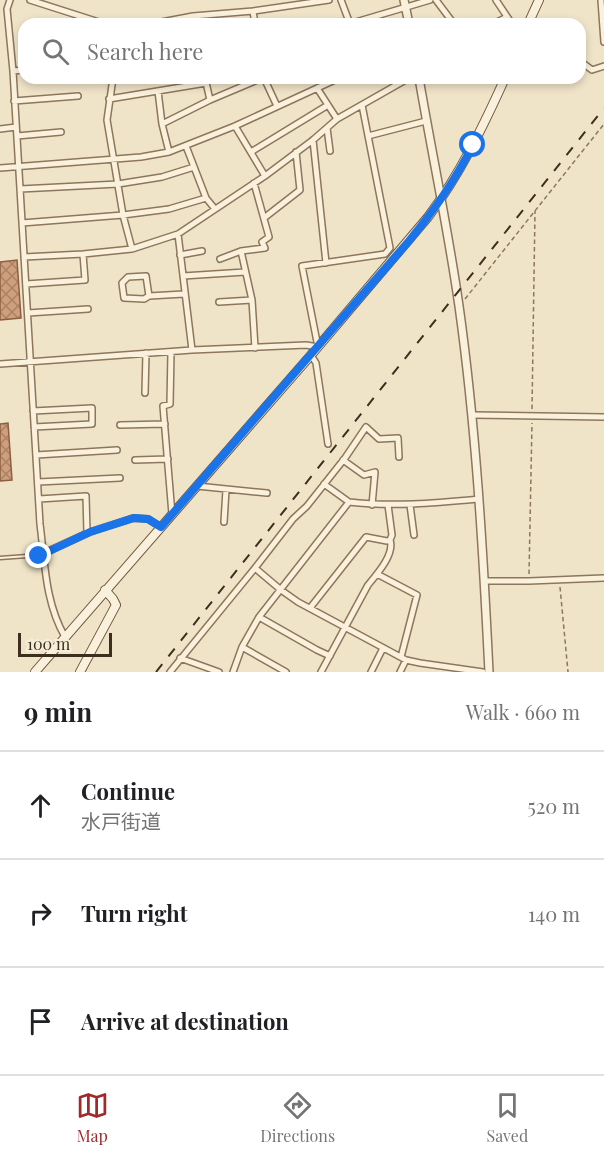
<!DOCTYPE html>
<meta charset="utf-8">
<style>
:root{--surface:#fff;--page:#f6f6f6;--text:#202124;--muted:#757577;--line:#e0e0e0;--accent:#9e2a2b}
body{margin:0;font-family:"Playfair Display","Noto Sans JP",serif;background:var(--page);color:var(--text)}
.scale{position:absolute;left:18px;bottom:15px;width:94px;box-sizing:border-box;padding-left:6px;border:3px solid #3d2e20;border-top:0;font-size:16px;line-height:21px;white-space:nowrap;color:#3d2e20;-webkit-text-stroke:4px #f7eed8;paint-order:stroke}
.stop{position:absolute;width:18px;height:18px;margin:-14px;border:4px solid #1a73e8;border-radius:50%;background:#fff}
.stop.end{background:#1a73e8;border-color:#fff;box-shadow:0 2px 6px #0008}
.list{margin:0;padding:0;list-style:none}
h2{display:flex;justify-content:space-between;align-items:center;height:78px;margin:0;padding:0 24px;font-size:26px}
h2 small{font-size:20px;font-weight:400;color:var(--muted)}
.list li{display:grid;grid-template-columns:39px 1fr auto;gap:18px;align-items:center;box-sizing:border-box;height:108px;padding:0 24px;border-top:2px solid var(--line)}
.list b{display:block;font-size:22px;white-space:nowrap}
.list p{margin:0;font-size:20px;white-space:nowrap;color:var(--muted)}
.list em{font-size:20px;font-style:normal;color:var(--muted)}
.icon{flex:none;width:33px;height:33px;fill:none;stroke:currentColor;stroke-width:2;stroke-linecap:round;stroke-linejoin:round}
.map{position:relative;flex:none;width:604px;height:672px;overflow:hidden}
.search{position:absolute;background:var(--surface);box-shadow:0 3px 9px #0003;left:18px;right:18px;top:18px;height:66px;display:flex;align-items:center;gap:15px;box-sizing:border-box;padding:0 21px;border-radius:18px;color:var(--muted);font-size:22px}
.sheet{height:402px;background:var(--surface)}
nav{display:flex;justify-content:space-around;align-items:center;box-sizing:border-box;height:84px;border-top:2px solid var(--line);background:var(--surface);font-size:16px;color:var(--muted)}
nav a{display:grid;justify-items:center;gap:3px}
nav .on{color:var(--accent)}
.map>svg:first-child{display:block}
</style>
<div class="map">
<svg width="604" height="672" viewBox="0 0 604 672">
<defs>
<pattern id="building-cross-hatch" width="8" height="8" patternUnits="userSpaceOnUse" patternTransform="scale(1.5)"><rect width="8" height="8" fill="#cf9f7d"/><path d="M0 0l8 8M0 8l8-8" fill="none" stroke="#a98266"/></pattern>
</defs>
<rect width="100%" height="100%" fill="#f0e4c8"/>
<path fill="url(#building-cross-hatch)" stroke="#8d5f41" stroke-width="1.5" d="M17,260L21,318L0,320V262Z
M8,423L12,480L0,481V424Z"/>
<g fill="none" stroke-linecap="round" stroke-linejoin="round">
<defs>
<path id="service" d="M0,558L41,555"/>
<path id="minor" d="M10,0L7,9L13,71L40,524C45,563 45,602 65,637
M30,0L105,24
M341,0L350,24
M436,0L454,24
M496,0L512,24
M601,0L604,42
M253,11L255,24
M151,24L193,16L253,11L329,0
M349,24L430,0
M493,24L507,17
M580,61L592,70L604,66
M13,71L24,70
M113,78L107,120L123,215L132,249
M264,78L277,106
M317,88L337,119
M158,91L162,124
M109,99L206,83
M210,100L262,78
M14,101L78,96
M235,126L265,176
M327,128L330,151
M0,129L16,127
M17,136L61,132
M368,136L426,121
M313,140L326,263
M186,146L206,198L215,209
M169,152L162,124L210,100L205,78
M251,152L328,105
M0,168L141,157L169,152L235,126L339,78
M20,189L118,184L162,177L194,167
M264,218L300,190L296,152
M22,223L123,215L169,209L206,198
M178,234C183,273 187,311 192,350
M241,251L252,300L255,348
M180,255L202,251
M24,257L83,254L132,249L178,234L265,176L313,140L337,119L409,78
M220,259L241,251L265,248L262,242L269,237L254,183
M183,276L245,272
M26,284L85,280L83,254
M149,296L144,299L124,298L122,283L128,277L146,276L149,296L184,294
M219,302L252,300
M28,313L88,309
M171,352L170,404L163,406L172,514
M311,355L316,363L328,444
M0,364L192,350L306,345L318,347L302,266L385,254L390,248L362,105
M145,393L146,353
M33,411L92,408V424L34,427
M472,415L604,417
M120,425L165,424
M36,455L117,450
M135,460L168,459
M343,460L364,475L375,472L372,505
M38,482L120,478
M324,484L349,502
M197,486L267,493
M39,499L86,496L87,533
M410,505L414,535
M224,522L226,490
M44,553L90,532L133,518L148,519L161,527
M255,568L281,590L298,602L406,660L420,663L483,672
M377,574L417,595L401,657
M484,581H529L604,578
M310,608L366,537L387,541L390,540L392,535L388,505
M259,617L317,650L330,656
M242,647L286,672
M180,658L219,672
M170,672L255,568L293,519L307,506L345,458L366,427L379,439L398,438L399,457
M233,672L242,647L259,617L349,502C392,507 435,503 479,499
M321,672L368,585C377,574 395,554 390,540
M371,672L383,648
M400,672L406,660"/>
<path id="tertiary" d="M404,0L409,24
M419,78C432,154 448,229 459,306C476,427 483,550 489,672"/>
<path id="secondary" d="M528,24L539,0
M35,672L311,355L428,217C460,174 483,127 505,78
M80,672L116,605L113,599L105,590"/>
</defs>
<use href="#service" stroke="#8d765c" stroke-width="5"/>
<use href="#minor" stroke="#8d765c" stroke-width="8"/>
<use href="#tertiary" stroke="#8d765c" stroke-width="10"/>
<use href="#secondary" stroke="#6f573f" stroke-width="10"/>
<path stroke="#8d765c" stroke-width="1.5" stroke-dasharray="4.5 3" stroke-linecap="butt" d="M465,299L604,124
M532,409L535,211
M529,574L532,423
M560,587L568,672"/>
<use href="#service" stroke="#faf1dc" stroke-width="2"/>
<use href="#minor" stroke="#faf1dc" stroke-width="5"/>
<use href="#tertiary" stroke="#faf1dc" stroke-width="7"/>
<use href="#secondary" stroke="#faf1dc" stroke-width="8"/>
<path stroke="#3d2e20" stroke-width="2" stroke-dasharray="10 10" stroke-linecap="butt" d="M156,672L604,108"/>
</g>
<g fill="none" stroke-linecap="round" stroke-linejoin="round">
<path stroke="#1a73e8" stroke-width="8" d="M39,556L90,532L134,518L148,519L161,527L409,241C435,209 454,182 473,145"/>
</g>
</svg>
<div class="scale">100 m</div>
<div class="stop" style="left:473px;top:145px"></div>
<div class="stop end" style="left:39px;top:556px"></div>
<div class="search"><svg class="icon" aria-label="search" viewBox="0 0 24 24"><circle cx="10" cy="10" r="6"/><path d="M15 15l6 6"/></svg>Search here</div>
</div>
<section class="sheet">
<h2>9 min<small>Walk · 660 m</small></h2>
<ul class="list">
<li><svg class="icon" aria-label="ahead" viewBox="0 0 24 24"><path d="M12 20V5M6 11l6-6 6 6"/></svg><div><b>Continue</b><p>水戸街道</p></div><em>520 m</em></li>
<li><svg class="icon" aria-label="right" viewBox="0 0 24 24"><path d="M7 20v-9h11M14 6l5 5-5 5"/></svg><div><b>Turn right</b></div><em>140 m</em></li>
<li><svg class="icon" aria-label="arrive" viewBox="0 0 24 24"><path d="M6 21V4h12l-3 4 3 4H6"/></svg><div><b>Arrive at destination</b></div></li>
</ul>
</section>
<nav>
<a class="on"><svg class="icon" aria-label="map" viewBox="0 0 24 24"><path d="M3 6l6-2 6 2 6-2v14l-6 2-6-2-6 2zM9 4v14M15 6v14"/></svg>Map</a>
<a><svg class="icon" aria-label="directions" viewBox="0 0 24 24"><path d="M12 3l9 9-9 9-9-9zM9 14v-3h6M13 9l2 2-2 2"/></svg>Directions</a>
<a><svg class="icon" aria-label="saved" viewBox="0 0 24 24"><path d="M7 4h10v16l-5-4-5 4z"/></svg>Saved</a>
</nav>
